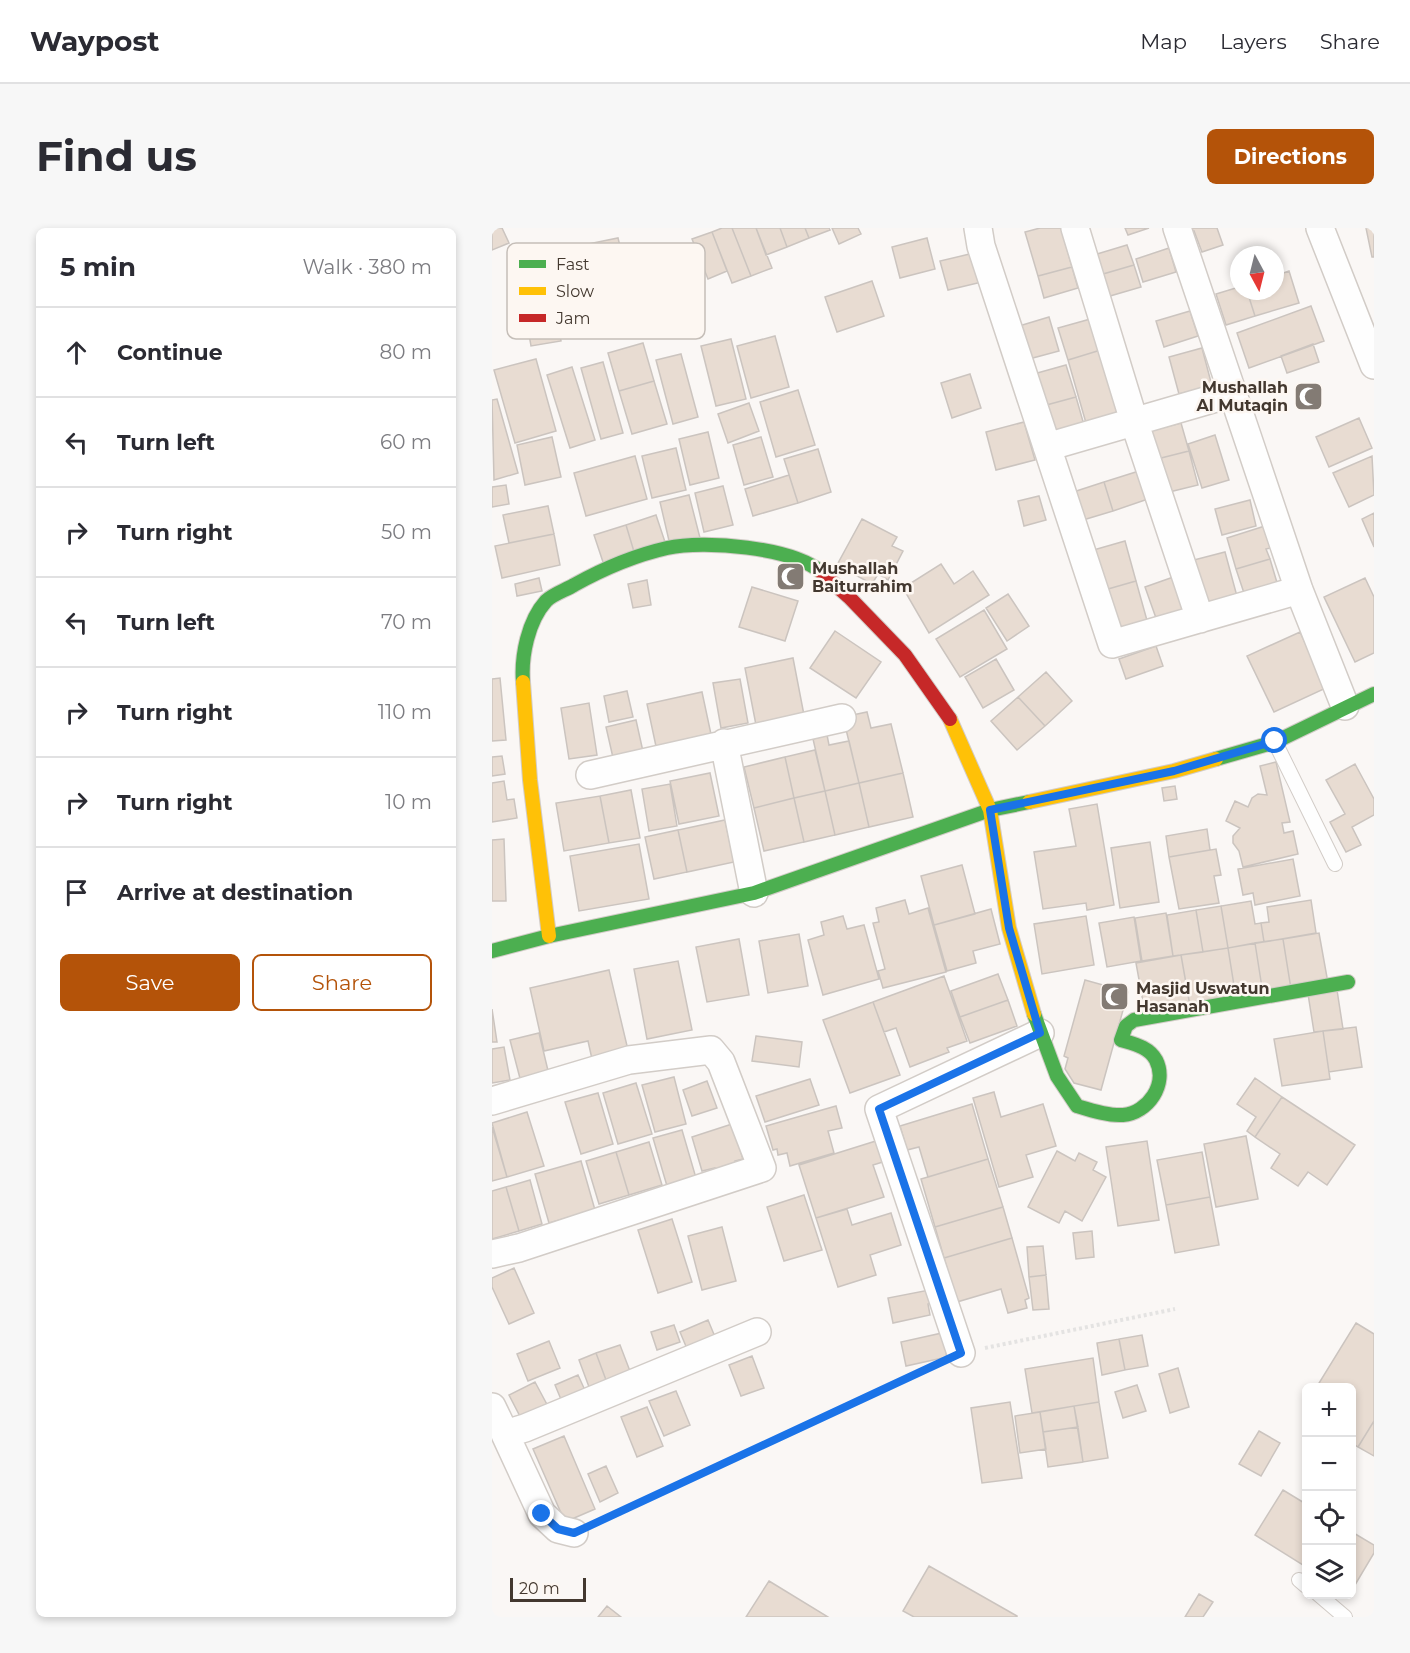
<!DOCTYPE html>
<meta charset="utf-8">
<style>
:root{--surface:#fff;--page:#f7f7f7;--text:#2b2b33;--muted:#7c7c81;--line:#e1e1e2;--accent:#b45309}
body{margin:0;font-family:Montserrat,sans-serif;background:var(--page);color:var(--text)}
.controls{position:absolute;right:18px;bottom:18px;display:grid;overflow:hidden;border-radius:9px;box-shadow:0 3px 9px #0003}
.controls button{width:54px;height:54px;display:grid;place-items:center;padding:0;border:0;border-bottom:2px solid var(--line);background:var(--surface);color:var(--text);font:30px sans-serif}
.compass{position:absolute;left:738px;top:18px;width:54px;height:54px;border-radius:50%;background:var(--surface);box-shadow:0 3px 9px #0003;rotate:173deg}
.scale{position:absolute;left:18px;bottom:15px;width:76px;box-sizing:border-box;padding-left:6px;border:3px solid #43382f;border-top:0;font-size:16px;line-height:21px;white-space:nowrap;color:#43382f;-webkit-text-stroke:4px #fdf7f2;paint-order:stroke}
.stop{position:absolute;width:18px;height:18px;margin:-14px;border:4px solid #1a73e8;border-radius:50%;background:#fff}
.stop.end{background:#1a73e8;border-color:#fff;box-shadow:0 2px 6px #0008}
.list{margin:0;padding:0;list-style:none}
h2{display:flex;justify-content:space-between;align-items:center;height:78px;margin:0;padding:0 24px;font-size:26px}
h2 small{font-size:20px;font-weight:400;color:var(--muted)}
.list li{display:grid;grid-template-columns:39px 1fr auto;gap:18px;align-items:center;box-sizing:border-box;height:90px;padding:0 24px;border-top:2px solid var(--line)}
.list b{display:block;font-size:22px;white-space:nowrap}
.list em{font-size:20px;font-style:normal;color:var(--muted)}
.actions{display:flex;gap:12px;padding:18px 24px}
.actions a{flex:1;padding:14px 0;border:2px solid var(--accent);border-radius:9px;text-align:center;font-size:21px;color:var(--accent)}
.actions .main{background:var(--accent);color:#fff}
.icon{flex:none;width:33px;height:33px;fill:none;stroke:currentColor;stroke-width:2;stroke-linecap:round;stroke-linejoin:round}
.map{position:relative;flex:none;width:882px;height:1389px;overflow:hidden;border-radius:9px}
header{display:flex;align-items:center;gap:36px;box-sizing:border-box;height:84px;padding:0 30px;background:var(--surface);border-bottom:2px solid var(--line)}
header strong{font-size:28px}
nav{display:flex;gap:33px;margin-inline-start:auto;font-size:21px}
.intro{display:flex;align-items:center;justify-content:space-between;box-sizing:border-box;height:144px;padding:0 36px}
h1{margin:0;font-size:42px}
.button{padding:15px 27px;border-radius:9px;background:var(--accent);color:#fff;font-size:21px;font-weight:700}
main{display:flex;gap:36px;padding:0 36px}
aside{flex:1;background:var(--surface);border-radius:9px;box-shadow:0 3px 9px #0003}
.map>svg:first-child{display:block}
</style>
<header>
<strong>Waypost</strong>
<nav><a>Map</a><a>Layers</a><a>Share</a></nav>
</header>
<div class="intro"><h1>Find us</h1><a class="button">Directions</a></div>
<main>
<aside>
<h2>5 min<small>Walk · 380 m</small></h2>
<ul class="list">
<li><svg class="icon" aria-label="ahead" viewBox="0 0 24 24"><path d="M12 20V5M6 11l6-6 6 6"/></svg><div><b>Continue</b></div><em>80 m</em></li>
<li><svg class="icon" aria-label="left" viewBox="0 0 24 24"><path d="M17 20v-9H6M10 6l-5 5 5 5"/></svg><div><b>Turn left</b></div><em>60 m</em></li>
<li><svg class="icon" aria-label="right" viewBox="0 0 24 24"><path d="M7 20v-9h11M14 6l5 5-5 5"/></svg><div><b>Turn right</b></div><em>50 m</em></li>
<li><svg class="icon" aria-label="left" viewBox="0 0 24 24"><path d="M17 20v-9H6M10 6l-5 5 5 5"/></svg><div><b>Turn left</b></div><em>70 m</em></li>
<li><svg class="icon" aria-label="right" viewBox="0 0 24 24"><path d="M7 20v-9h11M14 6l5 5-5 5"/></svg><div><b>Turn right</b></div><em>110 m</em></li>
<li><svg class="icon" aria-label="right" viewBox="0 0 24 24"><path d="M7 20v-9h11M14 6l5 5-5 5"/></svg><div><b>Turn right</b></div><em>10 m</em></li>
<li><svg class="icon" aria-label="arrive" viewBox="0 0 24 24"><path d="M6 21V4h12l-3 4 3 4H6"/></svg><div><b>Arrive at destination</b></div></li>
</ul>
<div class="actions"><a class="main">Save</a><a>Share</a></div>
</aside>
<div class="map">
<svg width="882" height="1389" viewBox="0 0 882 1389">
<rect width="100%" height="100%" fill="#faf7f5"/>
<path fill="#e8dcd2" stroke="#cbc4bf" stroke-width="1.5" d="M0,0H10L17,15L0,22Z
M230,0H240L259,48L240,55L220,4Z
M240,0H264L280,40L259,48Z
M264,0H288L295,19L274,27Z
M288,0H313L317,10L295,19Z
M313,0H337L338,2L317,10Z
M340,0H366L369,6L347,16Z
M548,0H569L580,39L546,48L533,4Z
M633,0H657L636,7Z
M696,0H725L731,17L710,24L702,3L698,4Z
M874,0H882V29H880Z
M220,4L235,43L216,51L200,11Z
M126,10L130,26L95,34L91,17Z
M435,10L443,41L408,50L400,19Z
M635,17L642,37L611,46L605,26Z
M677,20L684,44L651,54L644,31Z
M482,25L490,54L456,62L448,33Z
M642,37L649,59L618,68L611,46Z
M580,39L586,60L552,70L546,48Z
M797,43L807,75L763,88L755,63H783V48Z
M380,53L392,88L345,104L333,69Z
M747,59V63H755L763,88L734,97L724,66Z
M819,78L832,113L757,140L745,105Z
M698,83L706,108L672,119L664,93Z
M65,89L69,113L39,118L35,95Z
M557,89L567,123L537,131L527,98Z
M602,90L612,121L576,132L566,100Z
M283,108L297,159L259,170L245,118Z
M239,111L254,171L224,178L209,118Z
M151,115L162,153L127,163L116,125Z
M821,116L827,134L795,145L789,128Z
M710,120L720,158L687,166L677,129Z
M612,121L630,184L594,195L576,132Z
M189,126L206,189L181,196L164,132Z
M44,131L64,203L23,215L2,142Z
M111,134L131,205L109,211L89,140Z
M574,137L584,169L547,179L538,147Z
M80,139L103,212L78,220L55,147Z
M478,146L489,180L460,190L449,155Z
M162,153L175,196L140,206L127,163Z
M306,162L323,217L284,229L268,174Z
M584,169L592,197L555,208L547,179Z
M5,171L26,245L2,252L0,172Z
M257,175L267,203L236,215L226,186Z
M867,190L880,220L837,239L824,209Z
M532,194L543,232L504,242L494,204Z
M689,195L697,223L665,231L658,203Z
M216,204L227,250L198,257L187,211Z
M723,207L737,252L710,260L696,216Z
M60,209L69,249L33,257L25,217Z
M269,209L281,249L252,257L241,217Z
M184,220L194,262L160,270L150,228Z
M326,221L339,264L306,275L292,231Z
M697,223L706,257L673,265L665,231Z
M143,228L155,271L94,288L82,245Z
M880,228L882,267L857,279L841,245Z
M647,243L656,271L621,283L612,254Z
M297,247L306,275L261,288L253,261Z
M612,254L621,283L581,295L572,267Z
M14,257L17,276L0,279V259Z
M231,258L241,297L212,304L203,265Z
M197,267L208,310L178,317L168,274Z
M547,268L554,292L532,298L526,273Z
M758,272L764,298L730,307L723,281Z
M56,278L62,306L17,315L11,287Z
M882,285V319L870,291Z
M164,287L174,317L143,327L134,297Z
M370,291L405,309L400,318L411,323L396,352L386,346L380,356L345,337Z
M134,297L143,327L112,337L102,307Z
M776,297L782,319L774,321L778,331L744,341L735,310Z
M62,306L68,337L10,350L3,318Z
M633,313L644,353L609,363L598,323Z
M733,324L746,372L711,382L698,333Z
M778,331L786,358L753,368L744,341Z
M449,336L462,356L481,343L497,367L437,405L411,360Z
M687,347L698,379L664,390L653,359Z
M47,350L50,363L25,368L23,356Z
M873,350L882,369V425L863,434L832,369Z
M155,352L159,377L141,380L136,356Z
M644,353L656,396L621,406L609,363Z
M260,359L306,373L293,413L247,399Z
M516,366L537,398L515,413L494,380Z
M492,382L515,421L468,449L444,411Z
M343,403L389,434L364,470L318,440Z
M808,404L834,460L782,484L755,428Z
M664,418L671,438L634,451L627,431Z
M301,430L312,487L264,497L253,440Z
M504,431L522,462L491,480L473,449Z
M554,444L580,473L553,498L526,469Z
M8,450L14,512L0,513V451Z
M248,451L256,495L229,500L221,455Z
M135,463L141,489L117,494L112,468Z
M210,464L220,511L165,523L155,476Z
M526,469L553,498L525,522L499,493Z
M97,475L105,527L77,531L69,480Z
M375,484L379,500L399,496L411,545L367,555L351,489Z
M144,492L152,528L122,534L114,499Z
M335,507L337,517L357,513L367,555L333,563L321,511Z
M323,522L333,563L302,570L293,529Z
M10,528L13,546L0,548V529Z
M293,529L302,570L262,580L252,539Z
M784,534L798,594L790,595L792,605L801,603L806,626L751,639L747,623L741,615V608L748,600L734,593L743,573L756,579L760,570L766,566L775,567L768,538Z
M863,536L882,571V587L860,599L869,617L854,624L838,594L853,586L834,552Z
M218,545L227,588L187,596L178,553Z
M411,545L421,589L377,599L367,555Z
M12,553L15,572L22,571L25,590L0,594V555Z
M367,555L377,599L343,607L333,563Z
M178,556L185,598L157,603L150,561Z
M683,558L685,571L672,573L670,560Z
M139,562L148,610L117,615L108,568Z
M333,563L343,607L312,614L302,570Z
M108,568L117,615L72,623L64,575Z
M302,570L312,614L272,623L262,580Z
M605,576L622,677L595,682L594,675L551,681L542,624L584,618L577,581Z
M233,592L242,634L195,644L186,602Z
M715,601L718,622L677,629L674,608Z
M186,602L195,644L162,651L153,609Z
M12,611L14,673H0V612Z
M658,614L667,674L628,680L619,620Z
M147,616L157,671L87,683L78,628Z
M724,621L729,647L722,648L727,675L687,681L677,629Z
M801,631L808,668L763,677L761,665L751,667L746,641Z
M470,637L483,686L442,697L429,648Z
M413,672L417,686L436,680L454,744L391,760L386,743L393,741L381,695L387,694L384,680Z
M819,672L824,705L772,714L769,695L777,694L775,679Z
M759,673L763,696L769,695L772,714L736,720L729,678Z
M729,678L736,720L711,724L704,682Z
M499,681L508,716L481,723L484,735L455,743L442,697Z
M704,682L711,724L681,728L675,687Z
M674,685L681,728L650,733L643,690Z
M351,688L355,701L372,697L387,751L331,767L316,712L332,707L329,694Z
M594,688L602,737L550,746L542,696Z
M642,689L649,733L615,739L607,695Z
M827,705L836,755L799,761L791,711Z
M307,706L316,758L276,765L267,713Z
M247,711L257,767L215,774L204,719Z
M791,711L799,761L771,766L763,715Z
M763,715L771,766L744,770L736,720Z
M736,720L744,770L698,778L689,727Z
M689,727L698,778L653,785L644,735Z
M186,733L200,802L155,811L142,741Z
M117,742L136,822L100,831L96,813L52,823L38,760Z
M506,746L516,772L468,789L459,763Z
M452,748L475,813L455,820L457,824L418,839L404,800L392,804L381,774Z
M593,752L636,764L609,862L582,855L573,841L576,830L572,828Z
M845,762L851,801L822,804L816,766Z
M516,772L525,798L478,815L468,789Z
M381,774L408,847L358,865L331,792Z
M0,781L5,814H0Z
M864,799L870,839L837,844L831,803Z
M831,803L838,851L790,858L782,811Z
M47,805L58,851L30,858L18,812Z
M264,808L310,814L307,839L260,833Z
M12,819L18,852L0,855V821Z
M182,849L194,896L163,904L150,857Z
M763,850L790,869L763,909L755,903L764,889L745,876Z
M318,851L327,877L273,894L264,868Z
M215,853L225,880L200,888L191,862Z
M144,855L160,906L126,916L111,865Z
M502,864L509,889L551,876L564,918L534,927L541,949L507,959L481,870Z
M106,865L121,916L89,926L73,874Z
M790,869L863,917L835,957L816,944L806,958L779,940L788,926L763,909Z
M480,876L496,931L436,949L427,919L415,922L408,898Z
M344,878L350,900L336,903L342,925L298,938L295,925L286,927L285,921L281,922L274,898Z
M35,884L52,938L15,949L0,895Z
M240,896L251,931L243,933L246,942L226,948L223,940L210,943L200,909Z
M0,899L15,949L0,953Z
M190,902L204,950L175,958L161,910Z
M754,908L766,971L724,979L712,916Z
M387,912L394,933L381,937L392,969L324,990L307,937Z
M655,913L667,992L626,998L614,919Z
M157,914L170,957L137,967L124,924Z
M565,923L583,933L587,925L605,934L601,942L614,949L590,993L573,983L567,995L536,979Z
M124,924L137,967L107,976L94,933Z
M710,924L718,969L674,977L665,932Z
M496,931L511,979L443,999L429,951Z
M89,933L103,982L57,995L43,946Z
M38,952L50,996L27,1003L14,959Z
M14,959L27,1003L0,1011V963Z
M312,967L330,1022L292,1033L275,979Z
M718,969L727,1017L683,1025L674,977Z
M511,979L520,1010L452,1030L443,999Z
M355,981L360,997L399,985L409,1017L378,1027L384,1047L346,1059L324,990Z
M180,991L200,1054L166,1065L146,1002Z
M230,999L244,1053L210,1062L196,1008Z
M600,1003L602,1029L584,1031L581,1005Z
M520,1010L537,1070L533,1072L535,1080L516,1085L509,1061L465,1074L452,1030Z
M551,1018L554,1047L537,1049L535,1019Z
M22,1040L42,1085L17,1096L0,1059V1050Z
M554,1047L557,1081L541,1082L537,1049Z
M437,1062L440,1075L436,1076L438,1087L401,1095L396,1070Z
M216,1092L226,1116L198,1128L188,1104Z
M864,1095L882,1106V1193L866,1219L860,1215V1160H824Z
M182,1097L188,1114L165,1122L159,1104Z
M450,1105L455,1129L414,1138L409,1114Z
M650,1107L656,1138L633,1142L627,1111Z
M627,1111L633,1142L610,1147L605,1115Z
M57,1113L68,1140L36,1153L25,1126Z
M128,1117L141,1151L117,1160L104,1125Z
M104,1125L117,1160L100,1167L87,1132Z
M260,1128L272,1160L249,1168L237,1137Z
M601,1130L607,1174L540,1185L533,1141Z
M686,1140L697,1179L678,1185L667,1146Z
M86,1147L97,1171L73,1181L63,1157Z
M43,1154L59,1184L33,1198L17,1167Z
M645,1157L654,1183L631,1190L623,1164Z
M184,1163L198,1197L172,1208L157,1173Z
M518,1174L530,1250L490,1255L479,1180Z
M607,1174L616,1230L591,1234L582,1178Z
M582,1178L586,1199L551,1204L548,1184Z
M155,1179L171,1218L145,1229L129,1189Z
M548,1184L554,1221L528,1225L523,1188Z
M882,1193V1228L866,1219Z
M586,1199L591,1234L556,1239L551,1204Z
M767,1203L788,1215L769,1248L747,1236Z
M72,1208L103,1281L73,1294L41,1221Z
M114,1238L126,1265L108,1274L96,1246Z
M791,1262L814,1276V1339L763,1307Z
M860,1304L882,1317V1325L860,1362Z
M437,1338L525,1388V1389H422L411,1383Z
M277,1353L336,1389H254Z
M707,1366L721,1374L711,1389H693Z
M115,1378L129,1389H106Z"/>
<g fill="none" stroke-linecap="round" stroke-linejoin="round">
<defs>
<path id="lane" d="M783,514L843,636
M807,1352L814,1358
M826,1366L853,1389"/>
<path id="street" d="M486,0L489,18L620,416L807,362
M583,0L642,193L708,391
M685,0L807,362L853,478
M828,0L882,137
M555,219L741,165
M232,515L262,665
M98,547L350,490
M0,873L137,832L219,822L229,834L270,940L27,1020L0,1026
M469,1125L387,881L548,805
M0,1179L13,1206L33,1200L265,1104
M13,1206L50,1286L66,1301L82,1305"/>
<path id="fast" d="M31,454C29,428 36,393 54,373C61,366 74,362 82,357C109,342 144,327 175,320C213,312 299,319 329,344
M724,531L783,514L882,466
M0,723L57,708L262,665L498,582L537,574
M542,786L565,848L585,878C598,882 616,888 631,887C656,885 676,856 664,832C657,819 642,816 629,812L634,798L642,792L856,754"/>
<path id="slow" d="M31,454L38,552L57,708
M458,491L498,582L517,700L542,786
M537,574L682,543L724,531"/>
<path id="jam" d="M329,344L357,369L413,427L458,491"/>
</defs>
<use href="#lane" stroke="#d2ccc7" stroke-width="16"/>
<use href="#street" stroke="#d2ccc7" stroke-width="30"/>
<use href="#fast" stroke="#d2ccc7" stroke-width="16"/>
<use href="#slow" stroke="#d2ccc7" stroke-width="16"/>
<use href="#jam" stroke="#d2ccc7" stroke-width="16"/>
<path stroke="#e4e3e2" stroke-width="4" stroke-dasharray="3 3" stroke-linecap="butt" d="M493,1120L683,1081
M105,1294L446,1135"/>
<use href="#lane" stroke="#fefefe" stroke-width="14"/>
<use href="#street" stroke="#fefefe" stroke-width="27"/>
<use href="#fast" stroke="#4caf50" stroke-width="14"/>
<use href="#slow" stroke="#ffc107" stroke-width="14"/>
<use href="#jam" stroke="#c62828" stroke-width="14"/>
</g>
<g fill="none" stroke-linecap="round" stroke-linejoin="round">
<path stroke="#1a73e8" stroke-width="8" d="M50,1286L66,1301L82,1305L469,1125L387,881L548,805L517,700L498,582L682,543L783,513"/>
</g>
<defs>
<symbol id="mosque-square" viewBox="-11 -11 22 22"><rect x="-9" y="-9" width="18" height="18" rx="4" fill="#837b74" stroke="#fdf7f2"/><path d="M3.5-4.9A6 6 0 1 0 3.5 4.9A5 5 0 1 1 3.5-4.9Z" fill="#fff"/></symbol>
</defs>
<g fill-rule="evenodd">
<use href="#mosque-square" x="800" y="152" width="33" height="33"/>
<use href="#mosque-square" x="282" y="332" width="33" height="33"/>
<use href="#mosque-square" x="606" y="752" width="33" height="33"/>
</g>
<g text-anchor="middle" stroke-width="5" stroke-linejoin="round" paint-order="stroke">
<g font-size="16" font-weight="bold" fill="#43382f" stroke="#fdf7f2" text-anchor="start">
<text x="796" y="165" text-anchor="end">Mushallah<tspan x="796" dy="18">Al Mutaqin</tspan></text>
<text x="320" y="346">Mushallah<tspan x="320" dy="18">Baiturrahim</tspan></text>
<text x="644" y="766">Masjid Uswatun<tspan x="644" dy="18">Hasanah</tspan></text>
</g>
</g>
<rect x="15" y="15" width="198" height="96" rx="9" fill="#fdf7f2" stroke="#c5beb8" stroke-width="1.5"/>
<rect x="27" y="32" width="27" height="8" fill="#4caf50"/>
<rect x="27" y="59" width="27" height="8" fill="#ffc107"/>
<rect x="27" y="86" width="27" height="8" fill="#c62828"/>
<g font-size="16" fill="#43382f">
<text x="64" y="42">Fast</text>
<text x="64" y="69">Slow</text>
<text x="64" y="96">Jam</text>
</g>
</svg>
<div class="controls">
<button>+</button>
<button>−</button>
<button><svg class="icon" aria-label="locate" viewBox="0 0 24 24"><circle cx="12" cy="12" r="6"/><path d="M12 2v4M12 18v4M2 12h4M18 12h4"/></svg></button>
<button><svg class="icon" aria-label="layers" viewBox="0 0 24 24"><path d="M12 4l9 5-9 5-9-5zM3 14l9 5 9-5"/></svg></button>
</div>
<svg class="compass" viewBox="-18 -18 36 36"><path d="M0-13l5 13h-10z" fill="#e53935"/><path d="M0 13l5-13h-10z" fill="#7c7c81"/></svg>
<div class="scale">20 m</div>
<div class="stop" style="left:783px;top:513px"></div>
<div class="stop end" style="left:50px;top:1286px"></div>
</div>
</main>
